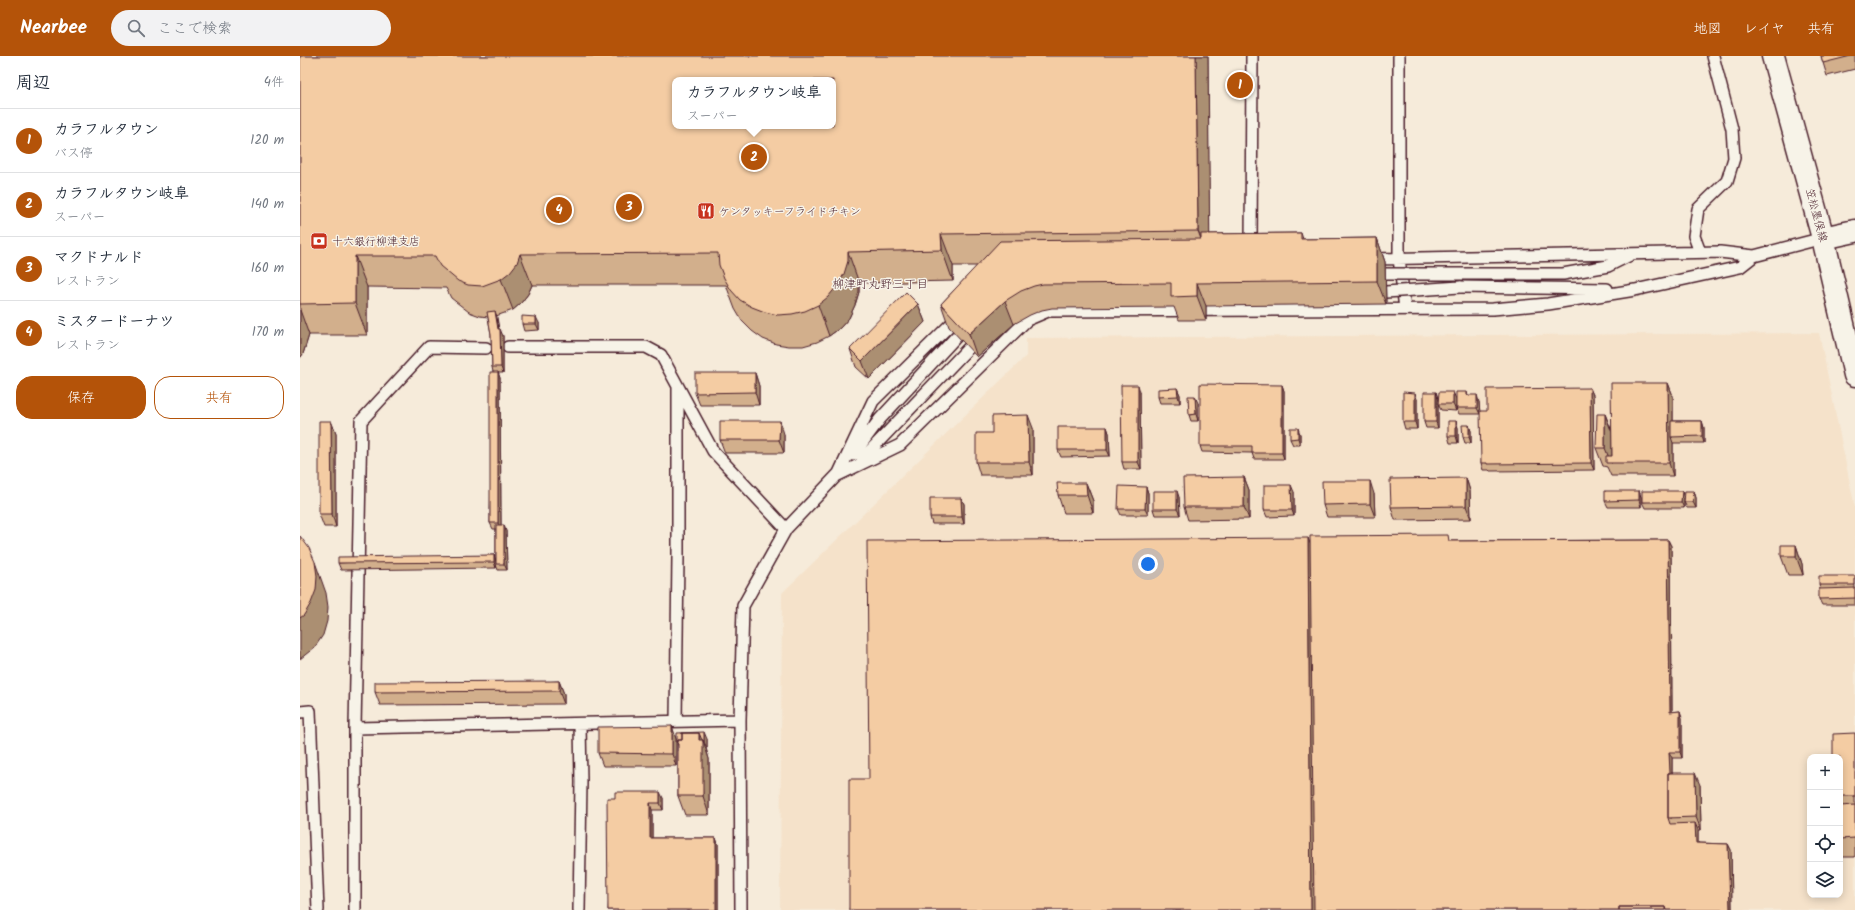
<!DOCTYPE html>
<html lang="ja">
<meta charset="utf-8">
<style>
:root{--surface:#fff;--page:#f2f2f3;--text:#1f2937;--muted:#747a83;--line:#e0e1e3;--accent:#b45309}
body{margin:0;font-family:Kalam,"Klee One",sans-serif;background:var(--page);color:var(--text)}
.controls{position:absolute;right:12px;bottom:12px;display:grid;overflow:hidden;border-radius:8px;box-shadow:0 2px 10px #0003}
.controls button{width:36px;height:36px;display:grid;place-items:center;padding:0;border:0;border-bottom:1px solid var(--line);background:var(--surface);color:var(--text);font:20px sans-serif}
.you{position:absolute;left:848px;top:508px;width:14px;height:14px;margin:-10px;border:3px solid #fff;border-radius:50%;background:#1a73e8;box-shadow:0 0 0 6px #1a73e833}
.badge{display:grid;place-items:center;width:26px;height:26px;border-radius:50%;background:var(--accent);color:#fff;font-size:13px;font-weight:700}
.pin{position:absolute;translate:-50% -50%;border:2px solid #fff;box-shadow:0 1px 4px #0006}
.popup{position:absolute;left:372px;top:21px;width:164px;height:52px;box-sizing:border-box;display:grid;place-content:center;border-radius:8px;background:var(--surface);filter:drop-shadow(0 1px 3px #0005);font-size:13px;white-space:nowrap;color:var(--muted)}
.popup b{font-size:15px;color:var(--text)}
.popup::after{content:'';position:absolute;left:50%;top:100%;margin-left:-8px;border:8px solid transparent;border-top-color:var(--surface)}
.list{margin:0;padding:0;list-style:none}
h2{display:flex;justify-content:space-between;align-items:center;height:52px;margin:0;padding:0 16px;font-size:17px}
h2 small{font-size:13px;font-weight:400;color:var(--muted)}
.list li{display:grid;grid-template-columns:26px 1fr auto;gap:12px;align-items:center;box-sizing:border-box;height:64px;padding:0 16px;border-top:1px solid var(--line)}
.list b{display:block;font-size:15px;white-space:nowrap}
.list p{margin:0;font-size:13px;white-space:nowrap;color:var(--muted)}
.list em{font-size:13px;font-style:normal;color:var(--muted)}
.actions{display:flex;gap:8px;padding:12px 16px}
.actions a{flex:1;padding:9px 0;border:1px solid var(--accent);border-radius:16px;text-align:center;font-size:14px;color:var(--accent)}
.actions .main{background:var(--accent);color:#fff}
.icon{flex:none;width:22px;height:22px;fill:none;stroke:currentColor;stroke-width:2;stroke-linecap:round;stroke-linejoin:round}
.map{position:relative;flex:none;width:1555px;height:854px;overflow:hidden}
header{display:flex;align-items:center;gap:24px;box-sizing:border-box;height:56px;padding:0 20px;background:var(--accent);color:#fff}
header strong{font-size:19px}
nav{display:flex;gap:22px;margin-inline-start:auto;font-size:14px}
.search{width:280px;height:36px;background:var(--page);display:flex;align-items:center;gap:10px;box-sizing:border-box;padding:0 14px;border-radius:22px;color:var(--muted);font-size:15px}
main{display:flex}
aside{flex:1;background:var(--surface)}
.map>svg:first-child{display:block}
</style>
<header>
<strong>Nearbee</strong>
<div class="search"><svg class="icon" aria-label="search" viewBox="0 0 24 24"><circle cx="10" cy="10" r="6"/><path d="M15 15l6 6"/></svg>ここで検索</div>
<nav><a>地図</a><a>レイヤ</a><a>共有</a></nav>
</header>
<main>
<aside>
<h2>周辺<small>4件</small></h2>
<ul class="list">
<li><span class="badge">1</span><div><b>カラフルタウン</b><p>バス停</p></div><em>120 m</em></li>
<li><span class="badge">2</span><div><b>カラフルタウン岐阜</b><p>スーパー</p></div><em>140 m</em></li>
<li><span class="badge">3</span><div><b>マクドナルド</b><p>レストラン</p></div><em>160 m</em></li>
<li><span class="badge">4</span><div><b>ミスタードーナツ</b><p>レストラン</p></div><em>170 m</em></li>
</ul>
<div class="actions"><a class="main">保存</a><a>共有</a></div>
</aside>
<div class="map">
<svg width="1555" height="854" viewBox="0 0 1555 854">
<rect width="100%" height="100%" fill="#f6ebda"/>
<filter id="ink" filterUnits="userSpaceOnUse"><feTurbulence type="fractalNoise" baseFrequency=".025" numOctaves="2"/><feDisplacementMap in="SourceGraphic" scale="8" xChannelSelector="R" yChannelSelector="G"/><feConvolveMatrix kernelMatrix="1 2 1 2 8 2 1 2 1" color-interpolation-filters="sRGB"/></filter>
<g filter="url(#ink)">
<path fill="#f5e2ca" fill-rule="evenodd" d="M1519,277L1555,452V854H480L482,537L726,300V282ZM1510,701H1540V839H1510Z"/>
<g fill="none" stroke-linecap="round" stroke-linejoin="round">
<defs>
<path id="service" d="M1099,0V202L1105,253
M951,193L952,0
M1400,196L1394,180L1398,153L1427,125L1434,102L1432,73L1413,0
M1071,203L1420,196L1454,200L1523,182
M1116,218H1263L1308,210L1332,198
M1160,231L1307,233
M208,291H346L361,299L413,395L486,473
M553,399L580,363L667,269
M562,403L679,281
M538,419L573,345L659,260
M538,419L600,389L727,264L748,255L1193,253L1248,248L1335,234L1440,211L1454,200
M0,656L10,655L18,854
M376,665L378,500V332
M55,672L440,664
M55,854V672L61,365L129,291L186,292
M279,854L281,726L280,668
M441,854L440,664L443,550L486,473L542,414"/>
<path id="minor" d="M1523,182L1555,175"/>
<path id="secondary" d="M1473,0L1523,182L1555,319"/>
</defs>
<use href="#service" stroke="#4a1f2b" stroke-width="14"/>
<use href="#minor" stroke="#4a1f2b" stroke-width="25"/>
<use href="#secondary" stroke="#4a1f2b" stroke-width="25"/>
<use href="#service" stroke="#f7f3e8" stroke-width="11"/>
<use href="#minor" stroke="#f7f3e8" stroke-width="22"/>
<use href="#secondary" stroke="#f7f3e8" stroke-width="22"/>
<defs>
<path id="service-bridge" d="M1086,218H1116
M1071,237L1160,231"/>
</defs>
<use href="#service-bridge" stroke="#4a1f2b" stroke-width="14" stroke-linecap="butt"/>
<use href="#service-bridge" stroke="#f7f3e8" stroke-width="11"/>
</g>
<path fill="#d2af8c" stroke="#4a1f2b" d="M0,0H908L909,178L1001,177L1003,183L1077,182L1085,206L1086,248L906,250V264H879L874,251L752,252L742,254L730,259L714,268L677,301L649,271L641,248L677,210H653V225L559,227V236L555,249L549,262L540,272L529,280L517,286L503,290H489L476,288L463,283L452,275L442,265L435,253L426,229H232L228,238L221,247L213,254L196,260L199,273L203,280V317H198L200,322L201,469L206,475L207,514H198L196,509V512L41,514L38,507L194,499L196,505V473H193L190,467L193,316L192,311L191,278L188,261L180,260L169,256L151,242L146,232L67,231V279H9L3,298L0,302Z
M1521,0H1555V13L1527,20Z
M618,248L625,266L569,323L556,311L550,293Z
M239,267V274L224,275L222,268Z
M455,317L459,330V349H400L395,337Z
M1368,327L1373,340V365H1402L1404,372V387H1373V420H1311L1307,411L1303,410L1296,392L1305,358L1312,375Z
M982,329L984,335V403H954L952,397L902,396L900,390Z
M877,332L880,339V347H860L858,341Z
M1290,332L1293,339L1294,414L1190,415L1189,414H1183L1181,407L1187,355Z
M840,336L841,413H824L822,406Z
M1136,336L1138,343V372H1126L1124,366Z
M1167,336L1168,339L1179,346L1180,358H1159L1156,352Z
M1117,343V373H1105L1103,366Z
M1156,343V355L1141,354L1138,348Z
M898,347V365H891L889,359Z
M31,365L36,378V471H24L19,458Z
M1156,365L1158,372V387H1150L1148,380Z
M1169,369L1171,375V387H1165L1163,381Z
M807,371L809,377L810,400L761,401L758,394Z
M733,372V419H680L676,406Z
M484,378V397H425L420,384Z
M1000,378V389H993L990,383Z
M944,421L949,434V463L888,464L884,451Z
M1166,422L1170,435L1171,463L1095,464L1091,451Z
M786,427L793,445V457H764L758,439Z
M846,431L848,437V459H821L818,453Z
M1339,435L1341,441V451H1308L1305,445Z
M1394,435L1396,442V452H1387L1384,446Z
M994,436V460L967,461L964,454Z
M1074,438L1075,461H1027L1023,449Z
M879,441L880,459H855L853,453Z
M661,442L664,448V468H632L630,461Z
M1384,442V452H1345L1342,446Z
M1368,484L1371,490L1372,656L1380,655L1382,662V702H1372V717L1400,729L1401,774H1398V787L1428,788L1431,794L1432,854H549L569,723L1011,488L1151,485Z
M1496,489L1502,508L1503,519H1488L1481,500Z
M1555,521V549H1522L1519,543L1520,533L1519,529Z
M259,625L264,638V648L80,649L75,636Z
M372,670L376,683V710H303L298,697Z
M1555,677V801H1540V701Z
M407,683V692H406L409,703V759H385L378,740V690L377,686Z
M315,742H363V754H352V782H416L418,788V854H308Z"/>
<path fill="#ab8f72" stroke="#4a1f2b" d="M896,0H908L910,207L898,175Z
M641,178L653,210V225L642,194Z
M1077,182L1085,206L1086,248L1077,225Z
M548,196L559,227V236L555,249L549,262L540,272L529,280L518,249Z
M220,198L232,229L228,238L221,247L213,254L201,223Z
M55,200L67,231V279L55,247Z
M897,227L906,250V264L897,240Z
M705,245L714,268L677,301L669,278Z
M618,248L625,266L569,323L562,305Z
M0,254L9,279L3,298L0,302Z
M195,255L197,261L200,280L198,273Z
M236,261L239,267V274L236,268Z
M200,273L203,280V317L201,311Z
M198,316L200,322L201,473L198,467Z
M455,317L459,330V349L455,336Z
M1368,327L1373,340V381H1371L1373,387V420L1369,407Z
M838,329L840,336L841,413L838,406Z
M982,329L984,335V403L982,397Z
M877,332L880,339V347L878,340Z
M1290,332L1293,339L1294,414L1291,407Z
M1136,336L1138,343V372L1136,366Z
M1153,336L1156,343V355L1153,348Z
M1115,337L1117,343V373L1115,366Z
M1177,339L1179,346L1180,358L1177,352Z
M895,340L898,347V365L896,358Z
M1305,358L1312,377V407H1311L1305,392Z
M728,359L733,372V419L729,406Z
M31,365L36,378V471L32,458Z
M480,365L484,378V397L479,384Z
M1156,365L1158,372V387L1156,380Z
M1402,365L1404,372V387L1402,380Z
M1169,369L1171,375V387L1169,381Z
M807,371L809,377L810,400L807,394Z
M998,372L1000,378V389L998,382Z
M944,421L949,434V463L944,451Z
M1166,422L1170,435L1171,463L1166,450Z
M1070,425L1074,438L1075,461L1070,448Z
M786,427L793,445V457L787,439Z
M991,429L994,436V460L992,454Z
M846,431L848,437V459L845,453Z
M877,435L879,441L880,459L877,453Z
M1339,435L1341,441V451L1339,444Z
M1382,435L1384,442V452L1381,446Z
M1394,435L1396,442V452L1393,446Z
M661,442L664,448V468L662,461Z
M204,469L206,475L207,514L204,508Z
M1008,482L1013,495L1016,854H1011Z
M1368,484L1371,490L1372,662L1370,656Z
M1496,489L1502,508L1503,519L1496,500Z
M194,499L196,506V512L194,506Z
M15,506L26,537L28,551L27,565L23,579L15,591L0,603V562Z
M259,625L264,638V648L259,635Z
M1380,655L1382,662V702L1380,696Z
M372,670L376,683V710L372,698Z
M404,676L407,683V692L404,686Z
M399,677L403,684L409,703V759L403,740Z
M1369,696L1372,702V762H1370Z
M1395,717L1400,729L1401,774L1396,761Z
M360,736L363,742V754L360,747Z
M350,747L352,754V789L350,782Z
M1395,767L1398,774V794L1396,787Z
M416,782L418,788V854H416Z
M1428,788L1431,794L1432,854H1430Z"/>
<path fill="#f4cca3" stroke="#4a1f2b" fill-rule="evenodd" d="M0,0H896L898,175L641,178L642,194L548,196V205L544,218L537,230L528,241L518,249L505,255L492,258L478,259L465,256L452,251L440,244L431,234L424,222L419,209L418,197L220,198L217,207L210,216L201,223L182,230L168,229L158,225L140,210L135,200H55V247L0,248ZM375,24H533V70H375Z
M1521,0H1551L1523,7Z
M1001,177V183L1077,182V225L897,227V240L871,241V227L743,228L734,230L721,235L705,245L669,278L641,248L700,185L901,183V178Z
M606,236L618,248L562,305L550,293Z
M195,255L198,273H200L201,311H192L191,278L187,256Z
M222,260L236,261V268H222Z
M190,316H198V467H190Z
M395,317H455V336L395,337Z
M1311,327H1368L1369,407H1306V400H1312Z
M900,328L982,329V397H952V390H900Z
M821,329H838V406H822Z
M877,332L878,340L858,341V333Z
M1290,332L1291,407L1187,408V407H1181L1180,355H1187V333Z
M1103,336L1115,337V366H1103Z
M1124,336H1136V366H1124Z
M1139,336H1153V348H1138Z
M1156,336H1167V339H1177V352H1156Z
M888,340H895L896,358L889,359Z
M1297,358H1305V392H1296Z
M728,359L729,406H676V377H692V360Z
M19,365H31L32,458H19Z
M420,365H480L479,384H420Z
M1148,365H1156V380H1148Z
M1371,365H1402V380L1371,381Z
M1162,369H1169V381H1163Z
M758,371H807V394H758Z
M990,372H998V382L990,383Z
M944,421V451H884L883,422Z
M1166,422V450L1091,451L1090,423Z
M1022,425H1070V448L1023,449Z
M757,427H786L787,439H758Z
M964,429H991L992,454H964Z
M819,430L846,431L845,453H818Z
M853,435H877V453H853Z
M1305,435H1339V444L1305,445Z
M1342,435H1382L1381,446H1342Z
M1385,435H1394L1393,446H1384Z
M630,442H661L662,461H630Z
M196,469H204V508H196Z
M1148,479L1149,485L1368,484L1370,656L1380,655V696H1369L1370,717H1368V762L1370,768L1395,767L1396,787L1428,788L1430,854H1367L1366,851H1319V854H1014L1010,480Z
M0,480L9,492L15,506L17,520L16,534L11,547L4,559L0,562Z
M1008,482L1011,854H549V723H569L567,485Z
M1481,489H1496V500H1481Z
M194,499V506L38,507V501Z
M1519,520H1555V529H1519Z
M1555,532V542L1519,543V533Z
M259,625V635L75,636V626Z
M372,670V698L298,697V671Z
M404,676V686H403V684H402L399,677H382V684H378V686H377V677Z
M382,677H399V684H403V740H378V684H382Z
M1555,677V740H1540V701H1533V678Z
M1368,717H1395L1396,761L1368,762Z
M315,736H360V747H350V782H416V854H308L307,742H315Z
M1555,749V782L1540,783V750Z
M1319,851H1366V854H1319Z"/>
</g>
<defs>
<symbol id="restaurant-square" viewBox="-11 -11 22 22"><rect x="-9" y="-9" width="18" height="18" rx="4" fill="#c8321e" stroke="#f7f3e8"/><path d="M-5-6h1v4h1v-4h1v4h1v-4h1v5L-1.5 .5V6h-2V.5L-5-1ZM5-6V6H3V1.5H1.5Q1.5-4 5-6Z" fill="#fff"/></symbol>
<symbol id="bank-square" viewBox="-11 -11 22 22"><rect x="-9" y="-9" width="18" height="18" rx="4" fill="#c8321e" stroke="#f7f3e8"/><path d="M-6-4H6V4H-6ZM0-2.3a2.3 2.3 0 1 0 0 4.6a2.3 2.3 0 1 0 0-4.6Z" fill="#fff"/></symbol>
</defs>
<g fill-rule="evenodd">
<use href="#restaurant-square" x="396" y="145" width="20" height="20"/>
<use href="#bank-square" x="9" y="175" width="20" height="20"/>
</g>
<g text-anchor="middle" stroke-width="3" stroke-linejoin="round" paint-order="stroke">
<g font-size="11" fill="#4a1f2b" stroke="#f7f3e8" text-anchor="start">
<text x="419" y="159">ケンタッキーフライドチキン</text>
<text x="32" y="189">十六銀行柳津支店</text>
</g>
<g font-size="11" fill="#4a1f2b" stroke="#f7f3e8">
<text transform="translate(1517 159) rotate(75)" y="4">笠松墨俣線</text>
</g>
<g font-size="12" fill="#4a1f2b" stroke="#f7f3e8">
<text x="580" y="232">柳津町丸野三丁目</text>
</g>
</g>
</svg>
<div class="controls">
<button>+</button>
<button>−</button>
<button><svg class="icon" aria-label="locate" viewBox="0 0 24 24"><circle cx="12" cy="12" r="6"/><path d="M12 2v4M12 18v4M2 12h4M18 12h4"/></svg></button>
<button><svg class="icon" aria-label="layers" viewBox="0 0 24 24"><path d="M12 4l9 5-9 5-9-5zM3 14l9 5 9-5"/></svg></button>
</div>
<div class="you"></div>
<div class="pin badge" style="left:940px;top:29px">1</div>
<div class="pin badge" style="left:454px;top:101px">2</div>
<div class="popup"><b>カラフルタウン岐阜</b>スーパー</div>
<div class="pin badge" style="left:329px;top:151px">3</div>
<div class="pin badge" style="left:259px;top:154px">4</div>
</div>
</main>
